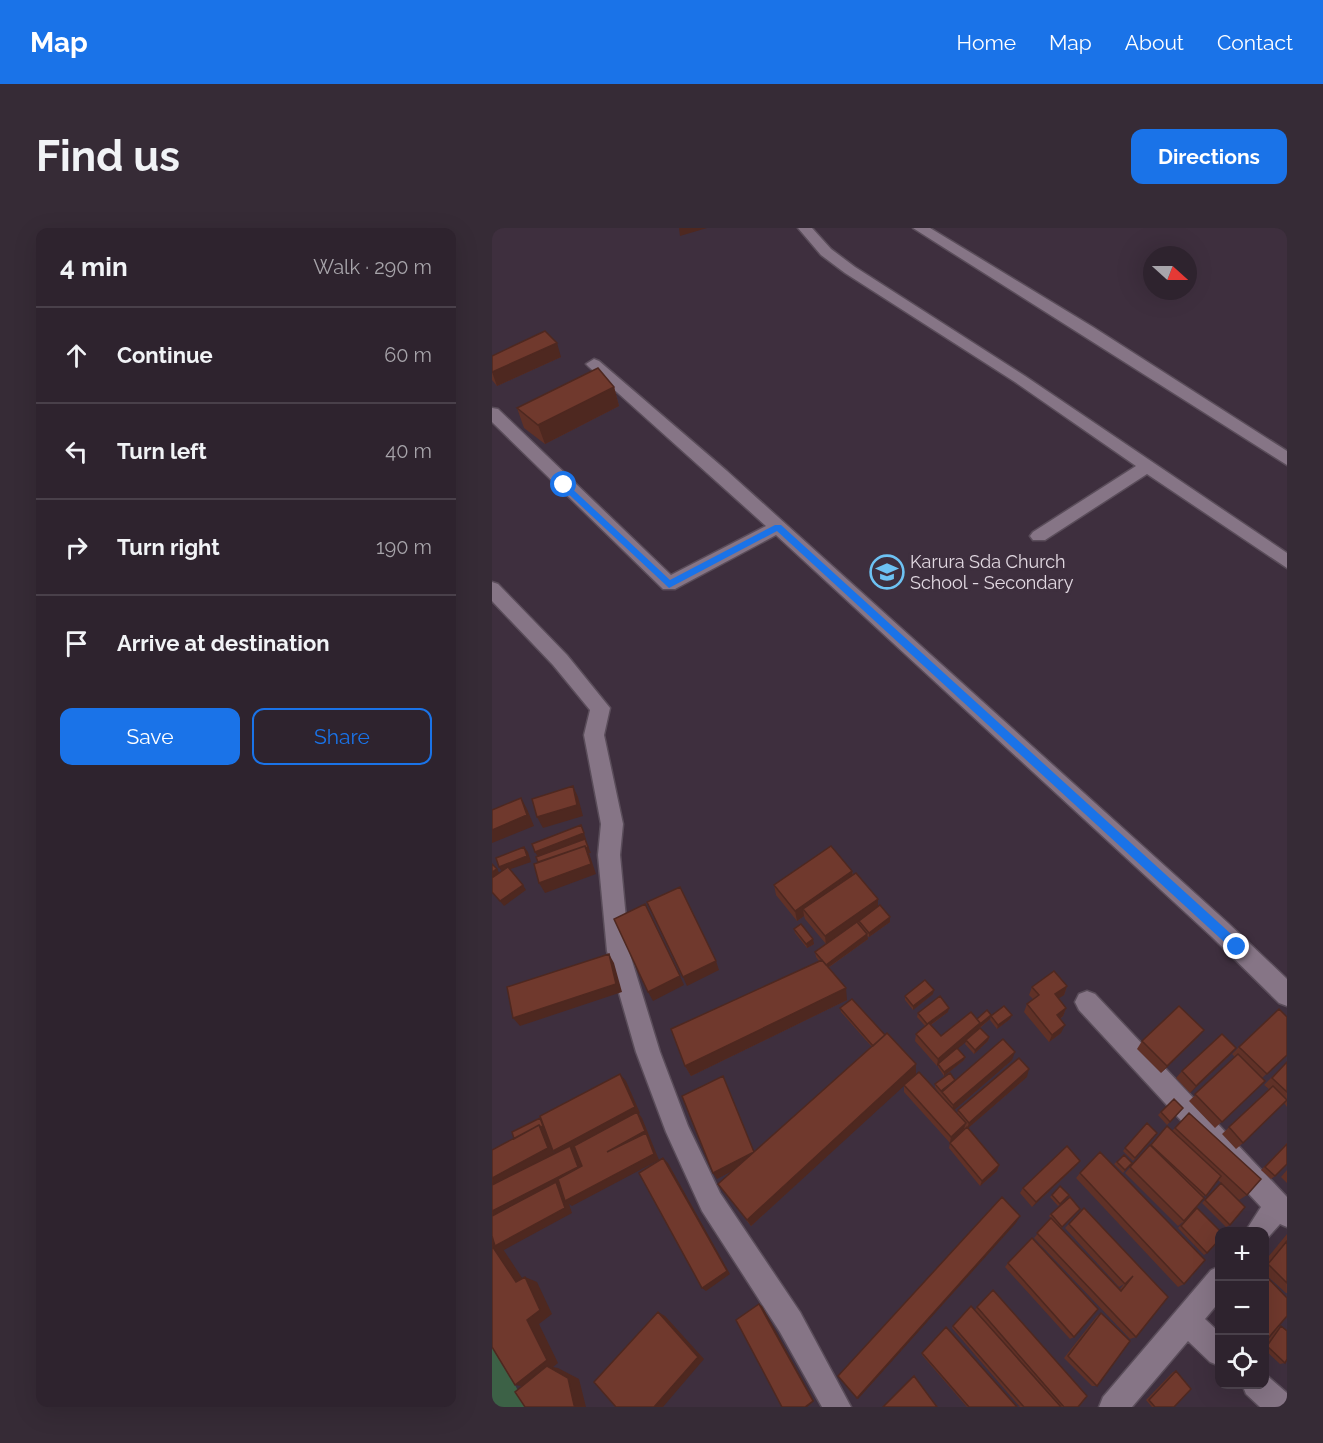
<!DOCTYPE html>
<meta charset="utf-8">
<style>
:root{--surface:#2e232e;--page:#362b36;--text:#f1f3f6;--muted:#a7a4aa;--line:#49404a;--accent:#1a73e8}
body{margin:0;font-family:Raleway,sans-serif;background:var(--page);color:var(--text)}
.controls{position:absolute;right:18px;bottom:18px;display:grid;overflow:hidden;border-radius:12px;box-shadow:0 6px 24px #0002}
.controls button{width:54px;height:54px;display:grid;place-items:center;padding:0;border:0;border-bottom:2px solid var(--line);background:var(--surface);color:var(--text);font:30px sans-serif}
.compass{position:absolute;left:651px;top:18px;width:54px;height:54px;border-radius:50%;background:var(--surface);box-shadow:0 6px 24px #0002;rotate:111deg}
.stop{position:absolute;width:18px;height:18px;margin:-14px;border:4px solid #1a73e8;border-radius:50%;background:#fff}
.stop.end{background:#1a73e8;border-color:#fff;box-shadow:0 2px 6px #0008}
.list{margin:0;padding:0;list-style:none}
h2{display:flex;justify-content:space-between;align-items:center;height:78px;margin:0;padding:0 24px;font-size:26px}
h2 small{font-size:20px;font-weight:400;color:var(--muted)}
.list li{display:grid;grid-template-columns:39px 1fr auto;gap:18px;align-items:center;box-sizing:border-box;height:96px;padding:0 24px;border-top:2px solid var(--line)}
.list b{display:block;font-size:22px;white-space:nowrap}
.list em{font-size:20px;font-style:normal;color:var(--muted)}
.actions{display:flex;gap:12px;padding:18px 24px}
.actions a{flex:1;padding:14px 0;border:2px solid var(--accent);border-radius:12px;text-align:center;font-size:21px;color:var(--accent)}
.actions .main{background:var(--accent);color:#fff}
.icon{flex:none;width:33px;height:33px;fill:none;stroke:currentColor;stroke-width:2;stroke-linecap:round;stroke-linejoin:round}
.map{position:relative;flex:none;width:795px;height:1179px;overflow:hidden;border-radius:12px}
header{display:flex;align-items:center;gap:36px;box-sizing:border-box;height:84px;padding:0 30px;background:var(--accent);color:#fff}
header strong{font-size:28px}
nav{display:flex;gap:33px;margin-inline-start:auto;font-size:21px}
.intro{display:flex;align-items:center;justify-content:space-between;box-sizing:border-box;height:144px;padding:0 36px}
h1{margin:0;font-size:42px}
.button{padding:15px 27px;border-radius:12px;background:var(--accent);color:#fff;font-size:21px;font-weight:700}
main{display:flex;gap:36px;padding:0 36px}
aside{flex:1;background:var(--surface);border-radius:12px;box-shadow:0 6px 24px #0002}
.map>svg:first-child{display:block}
</style>
<header>
<strong>Map</strong>
<nav><a>Home</a><a>Map</a><a>About</a><a>Contact</a></nav>
</header>
<div class="intro"><h1>Find us</h1><a class="button">Directions</a></div>
<main>
<aside>
<h2>4 min<small>Walk · 290 m</small></h2>
<ul class="list">
<li><svg class="icon" aria-label="ahead" viewBox="0 0 24 24"><path d="M12 20V5M6 11l6-6 6 6"/></svg><div><b>Continue</b></div><em>60 m</em></li>
<li><svg class="icon" aria-label="left" viewBox="0 0 24 24"><path d="M17 20v-9H6M10 6l-5 5 5 5"/></svg><div><b>Turn left</b></div><em>40 m</em></li>
<li><svg class="icon" aria-label="right" viewBox="0 0 24 24"><path d="M7 20v-9h11M14 6l5 5-5 5"/></svg><div><b>Turn right</b></div><em>190 m</em></li>
<li><svg class="icon" aria-label="arrive" viewBox="0 0 24 24"><path d="M6 21V4h12l-3 4 3 4H6"/></svg><div><b>Arrive at destination</b></div></li>
</ul>
<div class="actions"><a class="main">Save</a><a>Share</a></div>
</aside>
<div class="map">
<svg width="795" height="1179" viewBox="0 0 795 1179">
<rect width="100%" height="100%" fill="#3e2f3e"/>
<path fill="#3c6146" d="M0,1115L35,1179H0Z"/>
<g fill="none" stroke-linecap="round" stroke-linejoin="round">
<defs>
<path id="street" d="M306,0H320L339,21L363,39L533,148L795,325V340L655,246L553,312H541L538,308L541,304L644,238L523,154L353,45L329,27Z
M421,0H438L601,99L795,223V237Z
M102,131L107,133L235,243L736,695L795,751V778L787,775L720,709L284,307L183,361H171L0,194V180L6,181L179,347L274,298L97,139L94,136Z
M0,354L6,356L75,427L118,480L112,507L131,596L128,627L137,723L168,824L196,898L228,965L308,1084L359,1179H330L288,1104L210,983L174,904L144,824L115,723L106,627L109,596L92,507L98,482L61,437L0,373Z
M595,763L603,766L795,969V999L788,996L772,1014V1004H753L769,979L587,782L583,774L587,766Z
M728,1038V1073L713,1091L728,1105V1138L718,1134L696,1113L640,1179H607L611,1169L719,1042Z
M772,1145L795,1165V1179H768L754,1166L750,1156H772Z"/>
</defs>
<use href="#street" stroke="#5a4d5a" stroke-width="3"/>
<use href="#street" fill="#867586" fill-rule="evenodd"/>
</g>
<path fill="#603127" d="M0,128L69,129L5,158L0,152Z
M122,159L127,178L53,216L32,200L25,180Z
M360,643L361,647L386,671V679L398,689V694L377,709L375,708L376,711L336,740L355,772L199,848L193,838L327,733L324,729L323,724L334,716L313,691L312,688L305,693L284,667L282,657Z
M302,701L322,716L315,720L303,705Z
M575,758L572,767L566,770L574,780L571,788L568,791L569,805L557,814L532,784L535,776L541,771L537,767L540,759Z
M441,766L421,782L413,772V768Z
M348,780L393,807L424,836V847L449,868V866L448,867L443,859V856L463,852L520,832L462,882L465,886L466,882L535,849L476,900L507,937L505,943L488,958L457,920L458,915L412,864V857L259,998L226,956L243,941L225,951L263,924L380,819L349,784Z
M456,784L439,797L449,808L485,791L499,787L498,791L488,800L497,809L496,813L482,826L473,816L474,813L465,820L473,829L472,832L452,848L446,839V837L445,838L423,813L424,806L433,798L425,789L426,785Z
M499,788L518,791L505,801L498,792Z
M706,809L669,845L645,821L650,813Z
M747,819L795,827L770,850L773,853L723,900L697,873L743,829L740,826Z
M737,828L698,865L684,850L690,843Z
M795,834V879L792,875L751,915L744,921L730,906L777,861L772,857Z
M682,871L691,880L675,897L666,887Z
M697,885L755,967L747,972L726,952L711,969L702,982L705,980L715,1025L712,1027L686,1000L692,993L686,998L633,945L675,898L680,903Z
M655,895L665,905L641,933L631,923Z
M795,915V936L783,948L779,951L769,942Z
M632,927L640,935L631,945L622,936Z
M584,938L540,979L528,965L531,960Z
M795,942V955L789,949Z
M588,945L692,1056L686,1059L584,950Z
M729,955L738,997L734,999L710,975Z
M560,967L575,969L566,978L558,969Z
M592,980L676,1069L644,1109L638,1111L542,1010L559,990L557,988L559,986L588,981L569,1000L628,1061L632,1056L627,1059L573,1000Z
M795,1006V1065H794L772,1045V1034Z
M516,1035L582,1109L578,1111L513,1039Z
M485,1079L586,1179H528L460,1100L461,1098L483,1082Z
M609,1085L605,1158H600L572,1130L605,1088Z
M728,1089V1098L724,1094Z
M789,1098L793,1135L788,1136L772,1121V1117L786,1099Z
M430,1125L525,1179H475L430,1127Z
M684,1143L682,1179H660L654,1172L681,1144Z"/>
<path fill="#4e2820" fill-rule="evenodd" d="M187,0H215L188,8Z
M65,115L69,129L5,158L0,144Z
M122,159L127,178L53,216L46,197Z
M81,558L86,569L91,588L51,600L45,589Z
M29,570L35,581L42,598L0,615V602Z
M89,597L94,611H93L99,625H97L104,646L53,665L47,655L46,629L43,624Z
M32,619L36,624L39,634L10,644L7,639Z
M5,641L8,646L0,652V644Z
M360,643L361,653L311,681L312,688L305,693L303,683Z
M31,657L34,662L12,678L8,673Z
M386,671V680L334,717L333,708Z
M398,689V694L377,709V705Z
M375,706L376,711L334,741L333,737Z
M321,711L322,716L315,720L314,716Z
M117,726L122,735L130,764L28,798L21,790Z
M224,733L227,742L195,758L191,749Z
M188,748L192,757L161,773L156,764Z
M575,758L572,767L560,775L563,766Z
M354,760L355,772L199,848L193,838Z
M442,762L441,766L421,782V778Z
M457,780L456,784L434,800L435,796Z
M574,780L571,788L562,795L565,787Z
M499,787L498,791L487,800V803L445,838L446,831L488,795Z
M520,787L518,791L505,801L506,797Z
M573,797L569,805L557,814L560,807Z
M712,802L706,809L669,845L675,838Z
M497,809L496,813L482,826L483,822Z
M744,820L737,828L698,865L704,858Z
M523,824L520,832L460,884L461,877Z
M473,829L472,832L452,848V844Z
M424,836V847L259,998L255,992Z
M537,841L535,849L475,901L477,895Z
M128,846L134,853L148,885L147,886L150,890L167,932L80,978L77,976L80,985L12,1022L11,1021L36,1059L24,1054L0,1018V983L68,929L61,923ZM146,886L121,930L93,945L85,923L82,921Z
M48,890L51,894L54,901L52,902L54,903L63,926L0,960V950L26,915Z
M474,895L472,901L458,915L459,909Z
M262,924L265,930L225,951L221,945Z
M171,930L176,935L238,1046L214,1063L210,1060Z
M588,933L584,938L540,979L544,974Z
M507,937L505,943L488,958L490,953Z
M528,988L524,995L366,1171L365,1170Z
M33,1049L45,1054L60,1086L47,1096L66,1135L61,1139L66,1140L87,1151L94,1179H83L35,1159L23,1157Z
M267,1076L270,1078L322,1173L315,1179H313Z
M166,1084L173,1088L212,1131L171,1179H162Z"/>
<path fill="#70392d" stroke="#4e2820" stroke-width="1.5" d="M53,103L65,115L0,144V128Z
M106,140L122,159L46,197L25,180Z
M81,558L85,577L45,589L40,571Z
M29,570L35,587L0,602V582Z
M89,597L92,605L43,624L40,616Z
M93,611L96,619L94,620L93,618L46,634L44,629Z
M93,618L99,636L47,655L42,636Z
M339,618L360,643L303,683L282,657Z
M32,619L35,628L7,639L4,630Z
M0,636L5,641L0,644Z
M16,639L31,657L8,673L0,664V650Z
M364,645L386,671L333,708L311,681Z
M188,659L224,733L191,749L155,674Z
M153,676L188,748L156,764L122,691Z
M388,677L398,689L377,705L367,693Z
M365,694L375,706L334,737L323,724Z
M309,696L321,711L314,716L302,701Z
M117,726L124,756L21,790L15,759Z
M330,732L354,760L193,838L179,801Z
M562,743L575,758L563,766L574,780L565,787L573,797L560,807L535,776L547,767L540,759Z
M433,752L442,762L421,778L413,768Z
M448,768L457,780L435,796L426,785Z
M360,771L393,807L381,818L348,780Z
M512,778L520,787L506,797L499,788Z
M687,778L712,802L675,838L650,813Z
M787,781L795,789V827L775,846L747,819Z
M495,782L499,787L488,796V795L485,791Z
M479,784L488,795L446,831L424,806L437,795L449,808Z
M488,800L497,809L483,822L474,812Z
M395,805L424,836L255,992L226,956Z
M730,806L744,820L704,858L690,843Z
M511,811L523,824L461,877L450,864Z
M465,820L473,829L452,844L446,836Z
M746,826L773,853L730,894L703,866Z
M527,830L537,841L477,895L466,882Z
M795,834V864L780,850Z
M427,844L474,895L459,909L412,857Z
M458,845L463,852L449,863L443,856Z
M128,846L143,879L61,923L48,888Z
M231,848L262,924L221,945L190,868Z
M781,858L795,872L751,915L737,899Z
M682,871L691,880L678,894L669,884Z
M145,884L153,903L115,924L154,905L162,926L73,973L66,951L90,938L82,918Z
M697,885L769,951L755,967L683,900Z
M48,890L51,898L49,899L47,897L22,911L20,904Z
M655,895L665,905L643,930L633,920Z
M47,897L56,920L0,950V922Z
M675,898L729,948L714,968L659,917Z
M475,899L507,937L490,953L458,915Z
M795,916V936L783,948L773,939Z
M658,917L712,970L692,993L638,939Z
M78,918L86,939L0,983V957Z
M575,918L588,933L544,974L531,960Z
M608,924L713,1032L692,1056L588,945Z
M632,927L640,935L633,942L625,934Z
M171,930L235,1043L210,1060L147,945Z
M64,954L73,980L3,1018L0,1008V988Z
M729,955L753,979L738,997L713,972Z
M568,958L577,967L568,976L560,967Z
M510,969L528,988L365,1170L346,1148Z
M578,969L588,981L570,999L559,986Z
M592,980L676,1069L644,1109L545,1005L559,990L629,1063L641,1048L633,1056L577,996Z
M705,980L729,1004H728V1011L715,1025L689,998Z
M540,1010L606,1081L582,1109L516,1035Z
M795,1013V1055L776,1036Z
M0,1018L24,1054L33,1049L48,1082L35,1092L55,1132L23,1157L0,1119Z
M772,1046L795,1070V1088L772,1115Z
M501,1062L595,1168L586,1179H572L485,1079Z
M267,1076L321,1173L313,1179H290L244,1092Z
M479,1078L569,1179H532L461,1098Z
M166,1084L206,1129L162,1179H124L102,1154Z
M609,1085L638,1113L605,1158L576,1128Z
M789,1098L795,1103V1131L793,1135L775,1118Z
M454,1099L525,1179H477L430,1125Z
M55,1138L76,1150L82,1177L83,1179H33L23,1164Z
M684,1143L699,1161L682,1179H663L657,1172Z
M422,1148L445,1179H391Z"/>
<path fill="#1a73e8" d="M69,255H74L178,352L283,297H289L749,715V722H741L285,303L177,360L69,259Z"/>
<defs>
<symbol id="school-ring" viewBox="-11 -11 22 22"><circle r="9.5" fill="#3e2f3e" stroke="#6dc2f3" stroke-width="1.5"/><path d="M0-5L7-2L0 1L-7-2ZM-4 1L0 2.5L4 1V4Q0 6-4 4Z" fill="#6dc2f3"/></symbol>
</defs>
<g fill-rule="evenodd">
<use href="#school-ring" x="376" y="325" width="38" height="38"/>
</g>
<g text-anchor="middle" stroke-width="6" stroke-linejoin="round" paint-order="stroke">
<g font-size="18" fill="#e2d9e2" stroke="#3e2f3e" text-anchor="start">
<text x="418" y="340">Karura Sda Church<tspan x="418" dy="21">School - Secondary</tspan></text>
</g>
</g>
</svg>
<div class="controls">
<button>+</button>
<button>−</button>
<button><svg class="icon" aria-label="locate" viewBox="0 0 24 24"><circle cx="12" cy="12" r="6"/><path d="M12 2v4M12 18v4M2 12h4M18 12h4"/></svg></button>
</div>
<svg class="compass" viewBox="-18 -18 36 36"><path d="M0-13l5 13h-10z" fill="#e53935"/><path d="M0 13l5-13h-10z" fill="#a7a4aa"/></svg>
<div class="stop" style="left:72px;top:257px"></div>
<div class="stop end" style="left:745px;top:719px"></div>
</div>
</main>
